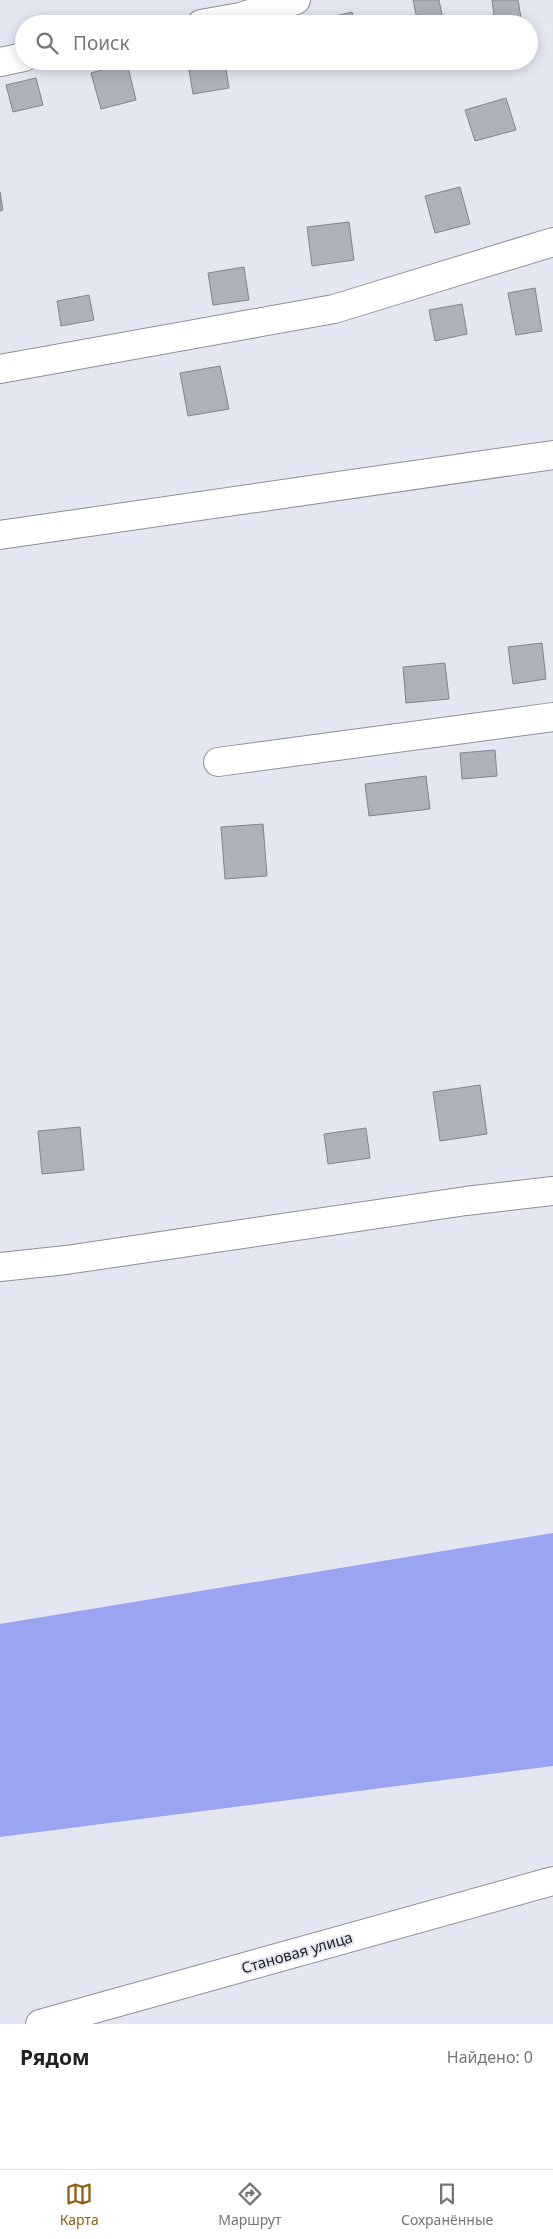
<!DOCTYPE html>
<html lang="ru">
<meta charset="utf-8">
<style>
:root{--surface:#fff;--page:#f2f2f2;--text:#222;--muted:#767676;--line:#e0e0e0;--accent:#935d13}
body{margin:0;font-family:"Noto Sans",sans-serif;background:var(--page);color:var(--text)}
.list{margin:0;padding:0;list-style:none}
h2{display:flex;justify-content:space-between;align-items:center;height:65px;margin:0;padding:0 20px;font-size:21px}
h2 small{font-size:16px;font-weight:400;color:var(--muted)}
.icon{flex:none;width:28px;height:28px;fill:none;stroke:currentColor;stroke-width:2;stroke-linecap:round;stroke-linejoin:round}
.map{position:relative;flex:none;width:553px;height:2024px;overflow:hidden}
.search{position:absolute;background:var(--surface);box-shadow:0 2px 12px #0003;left:15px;right:15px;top:15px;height:55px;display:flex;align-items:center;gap:12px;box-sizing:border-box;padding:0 18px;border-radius:28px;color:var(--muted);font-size:19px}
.sheet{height:145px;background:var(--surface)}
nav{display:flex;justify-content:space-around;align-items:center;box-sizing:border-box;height:70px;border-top:1px solid var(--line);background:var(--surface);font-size:14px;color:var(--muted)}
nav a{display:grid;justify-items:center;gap:2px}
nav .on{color:var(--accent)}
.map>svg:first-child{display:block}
</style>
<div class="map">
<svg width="553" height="2024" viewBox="0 0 553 2024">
<rect width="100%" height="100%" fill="#e4e7f2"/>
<path fill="#9ba4f0" d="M553,1533V1766L0,1837V1624Z"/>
<path fill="#aeb0bb" stroke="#82848e" d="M413,0H439L444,24H418Z
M492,0H518L521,18L495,22Z
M352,12L354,24H328L327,18Z
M127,63L136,100L101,109L91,73Z
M225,63L229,88L193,94L189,70Z
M36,78L43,105L13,112L6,85Z
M506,98L516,130L475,141L465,110Z
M460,187L470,224L435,233L425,196Z
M0,192L3,210L0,211Z
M349,222L354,260L312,266L307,227Z
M244,267L249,300L213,305L208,273Z
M535,288L542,331L516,335L508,293Z
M89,295L94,320L61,326L57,301Z
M462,304L467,334L435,341L429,310Z
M220,366L229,409L188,416L180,373Z
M542,643L546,679L513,684L508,647Z
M445,663L449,699L406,703L403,667Z
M495,750L497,776L462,779L460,753Z
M426,776L430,809L369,816L365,784Z
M263,824L267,876L225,879L221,827Z
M480,1085L487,1134L440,1141L433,1092Z
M80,1127L84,1170L42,1174L38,1131Z
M366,1128L370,1158L328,1164L324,1134Z"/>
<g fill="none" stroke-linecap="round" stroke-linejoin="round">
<defs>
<path id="minor" d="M201,24L240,17L296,0
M0,62L24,57
M0,369L334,309L553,242
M0,535L553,455
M218,762L553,717
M0,1267L66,1260L466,1201L553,1191
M40,2024L553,1881"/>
</defs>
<use href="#minor" stroke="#8d8f9a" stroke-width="30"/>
<use href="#minor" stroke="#fff" stroke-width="28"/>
</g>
<g text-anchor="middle" stroke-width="4" stroke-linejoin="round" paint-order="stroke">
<g font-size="15" fill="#1b1c20" stroke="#e4e7f2">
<text transform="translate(297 1953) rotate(-16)" y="5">Становая улица</text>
</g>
</g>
</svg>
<div class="search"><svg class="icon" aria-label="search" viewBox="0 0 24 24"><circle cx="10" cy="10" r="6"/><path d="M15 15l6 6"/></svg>Поиск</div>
</div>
<section class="sheet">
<h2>Рядом<small>Найдено: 0</small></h2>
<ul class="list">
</ul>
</section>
<nav>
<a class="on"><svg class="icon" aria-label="map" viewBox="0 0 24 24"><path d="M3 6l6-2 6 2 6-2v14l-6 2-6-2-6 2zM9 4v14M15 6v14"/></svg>Карта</a>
<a><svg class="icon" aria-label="directions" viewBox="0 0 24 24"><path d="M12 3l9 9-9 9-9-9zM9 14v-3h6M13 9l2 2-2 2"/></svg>Маршрут</a>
<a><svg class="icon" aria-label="saved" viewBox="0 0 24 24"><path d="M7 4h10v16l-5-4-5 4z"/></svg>Сохранённые</a>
</nav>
